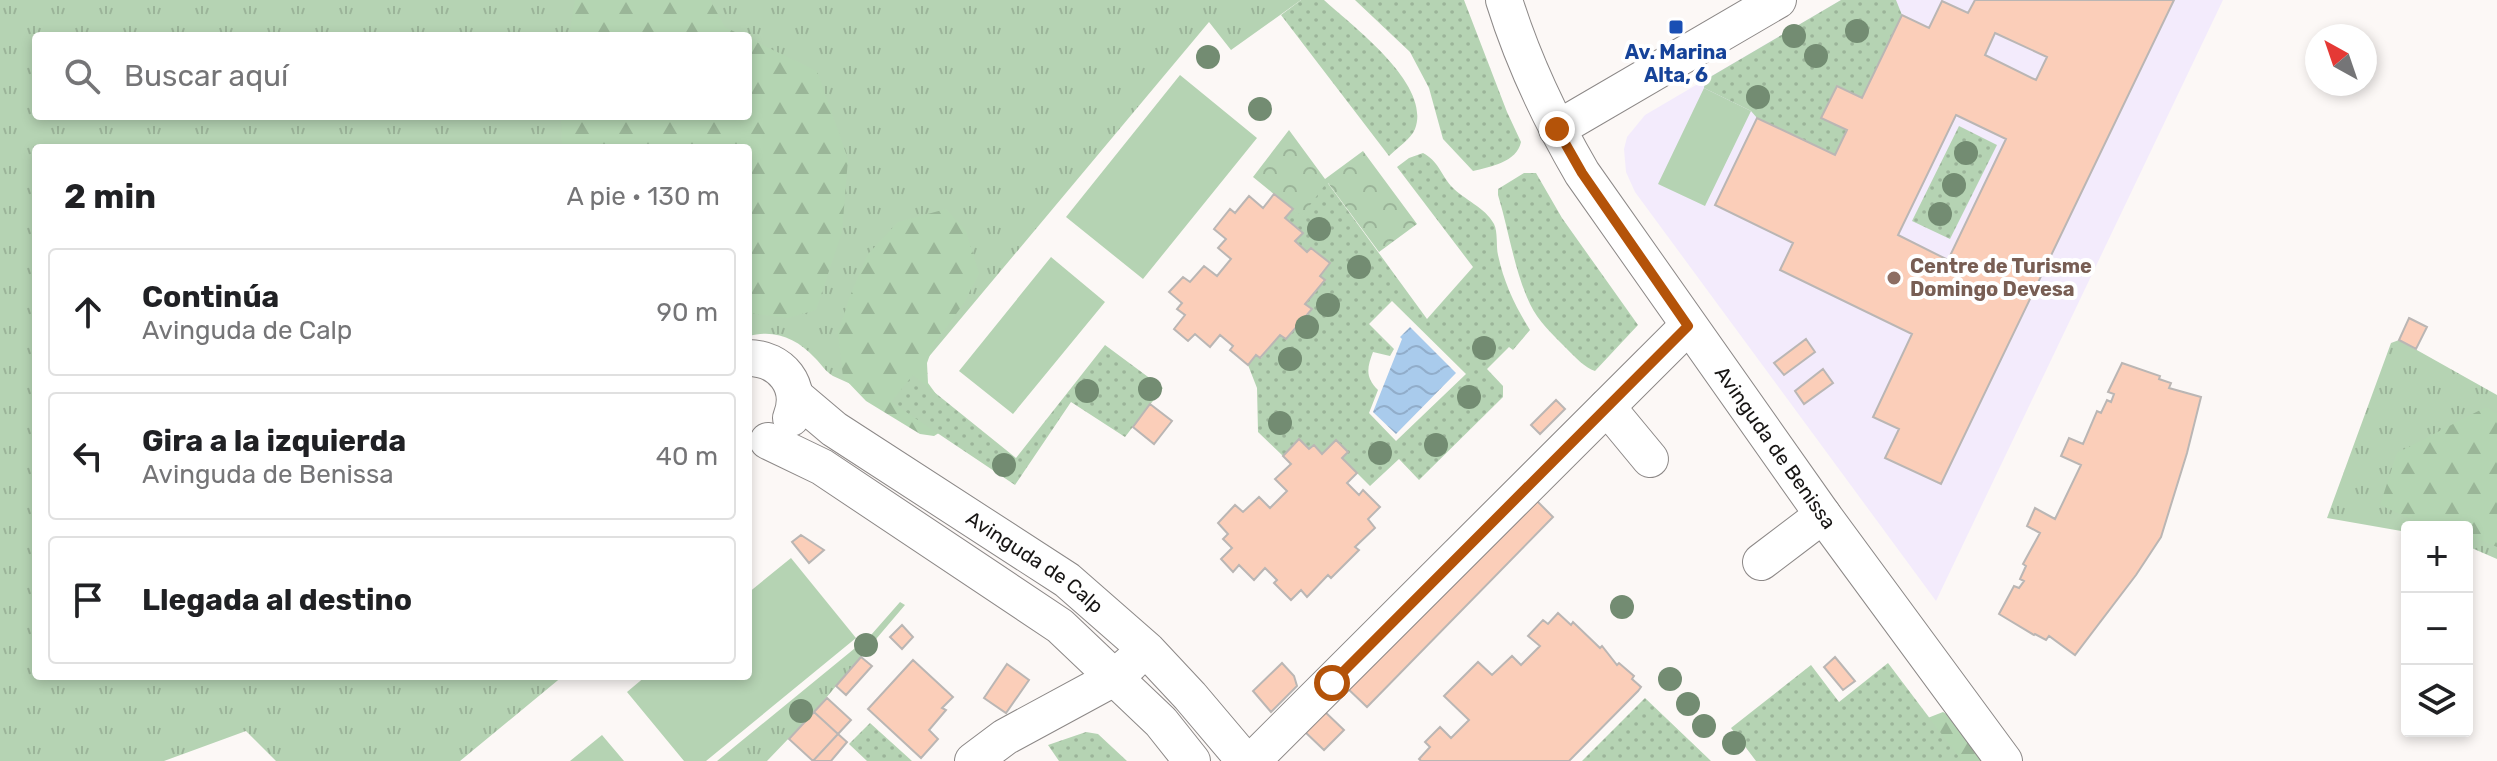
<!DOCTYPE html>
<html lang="es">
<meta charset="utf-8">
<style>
:root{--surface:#fff;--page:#f2f2f2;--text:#202124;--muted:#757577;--line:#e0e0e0}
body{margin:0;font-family:Rubik,sans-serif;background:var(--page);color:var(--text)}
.controls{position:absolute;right:24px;bottom:24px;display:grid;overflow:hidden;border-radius:8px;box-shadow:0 4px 12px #0003}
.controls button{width:72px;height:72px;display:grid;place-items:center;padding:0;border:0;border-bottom:2px solid var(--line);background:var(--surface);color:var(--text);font:40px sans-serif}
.compass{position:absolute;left:2305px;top:24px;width:72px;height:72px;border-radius:50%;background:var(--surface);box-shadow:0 4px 12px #0003;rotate:320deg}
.stop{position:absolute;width:24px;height:24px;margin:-18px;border:6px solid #b45309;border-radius:50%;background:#fff}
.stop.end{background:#b45309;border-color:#fff;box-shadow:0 2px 8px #0008}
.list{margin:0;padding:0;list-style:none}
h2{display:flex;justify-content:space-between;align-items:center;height:104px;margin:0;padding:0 32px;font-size:34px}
h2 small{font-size:26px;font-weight:400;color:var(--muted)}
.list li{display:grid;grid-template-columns:52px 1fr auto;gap:24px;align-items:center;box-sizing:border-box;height:128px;margin:0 16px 16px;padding:0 16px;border:2px solid var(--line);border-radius:8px}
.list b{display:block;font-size:30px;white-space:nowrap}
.list p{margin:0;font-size:26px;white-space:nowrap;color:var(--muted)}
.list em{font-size:26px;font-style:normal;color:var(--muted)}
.icon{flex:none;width:44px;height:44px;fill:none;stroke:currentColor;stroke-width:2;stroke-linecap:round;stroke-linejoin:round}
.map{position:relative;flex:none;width:2497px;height:761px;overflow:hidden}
.search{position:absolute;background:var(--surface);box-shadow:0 4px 12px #0003;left:32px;top:32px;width:720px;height:88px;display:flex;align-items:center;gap:20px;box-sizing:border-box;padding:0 28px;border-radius:8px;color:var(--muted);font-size:30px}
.panel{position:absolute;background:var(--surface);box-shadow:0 4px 12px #0003;left:32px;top:144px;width:720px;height:536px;border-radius:8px}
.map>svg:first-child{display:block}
</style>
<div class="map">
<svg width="2497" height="761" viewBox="0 0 2497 761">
<defs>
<pattern id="grass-tufts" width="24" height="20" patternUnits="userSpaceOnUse" patternTransform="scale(2)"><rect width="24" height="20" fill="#b5d3b3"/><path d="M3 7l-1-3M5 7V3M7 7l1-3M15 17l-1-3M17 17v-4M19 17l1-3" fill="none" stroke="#9bb499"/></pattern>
<pattern id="forest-firs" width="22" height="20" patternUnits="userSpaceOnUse" patternTransform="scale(2)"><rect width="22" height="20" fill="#b4d5b2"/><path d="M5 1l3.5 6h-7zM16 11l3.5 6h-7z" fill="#9ab698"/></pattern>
<pattern id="park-crowns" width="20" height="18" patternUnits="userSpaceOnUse" patternTransform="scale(2)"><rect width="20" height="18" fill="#b5d3b3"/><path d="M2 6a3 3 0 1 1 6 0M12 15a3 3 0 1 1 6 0" fill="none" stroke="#9bb499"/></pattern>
<pattern id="garden-dots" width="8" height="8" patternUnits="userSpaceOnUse" patternTransform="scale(2)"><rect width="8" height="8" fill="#b5d3b3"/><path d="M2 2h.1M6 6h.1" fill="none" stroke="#9bb499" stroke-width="1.8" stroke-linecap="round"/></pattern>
<pattern id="water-waves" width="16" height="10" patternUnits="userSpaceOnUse" patternTransform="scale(2)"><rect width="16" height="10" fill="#a9cbec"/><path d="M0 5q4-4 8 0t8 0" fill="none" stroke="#91adca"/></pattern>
</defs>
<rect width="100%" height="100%" fill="#fcf8f6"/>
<path fill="#f3ebfc" d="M1841,0H2223L1936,601L1635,192L1626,172L1624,149L1627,137L1645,115Z"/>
<path fill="url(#grass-tufts)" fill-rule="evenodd" d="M0,0H1301L1231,50L1209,22L891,402C872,393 852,385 833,376C826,372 821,364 815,358C796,338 776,329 748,336V148H36V676H563L460,761H276L246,731L164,761H0ZM36,36H748V116H36Z
M2399,340L2497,395V559L2467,546V527H2407V532L2327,518L2391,343Z
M900,602L905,605L814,712L767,761H717L871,635Z"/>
<path fill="url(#forest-firs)" d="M575,0H710L725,27L743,36H569Z
M748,38L817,71L848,159L842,232L816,310L788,318L748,313V148H562L561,116H748Z
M946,209L966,231L979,273L964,303L933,346L927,363L928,383L944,405L942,431L934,436L920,434L866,401L843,377L838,333L850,296L868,254L898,222Z
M2486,407L2497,414V547L2467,534V527L2424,525L2380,505L2397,453Z
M1943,712L1965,725L1991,761H1925L1920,721Z"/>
<path fill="url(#park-crowns)" d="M1289,130L1325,179L1363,151L1417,224L1379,252L1328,183L1302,217L1253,177Z"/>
<path fill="url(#garden-dots)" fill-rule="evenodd" d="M1301,0H1324C1352,26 1432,84 1415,129C1411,139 1397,148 1389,156L1281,15Z
M1355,0H1464L1507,112L1521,142C1517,162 1490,167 1473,171L1443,139L1429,88L1410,52Z
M1841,0H1896L1902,15L1862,98L1822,118L1847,130L1835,155L1757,118L1751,111L1704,88L1705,80Z
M1959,126L1997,145L1950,239L1912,221Z
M1423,153C1438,161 1441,174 1451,186C1464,200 1485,207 1494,224C1498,232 1496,246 1498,255C1504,283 1515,306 1530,330L1513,350L1509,347L1487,369L1503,386V397L1419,480L1399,459L1370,486L1342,458L1348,452L1336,440L1322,454L1314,445L1309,449L1299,439L1283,456L1258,432L1257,388L1248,365L1256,355L1261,358L1280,335L1286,339L1311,310L1305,304L1325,281L1320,276L1330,263L1312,248L1307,252L1295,241L1302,233L1285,218L1293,209L1302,216L1327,182L1427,319L1473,267L1397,167L1409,158ZM1392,301L1466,374L1396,441L1369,413L1378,390C1365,377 1367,368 1373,352L1390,356L1394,349L1369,324Z
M1524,173H1536L1562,218L1638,325L1595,371C1585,368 1574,356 1566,348C1553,335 1538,321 1530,304C1514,270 1509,231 1498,195V189Z
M1105,345L1163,388L1125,437L1071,402L1015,485L891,402L913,375L1016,458Z
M1888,663L1962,761H1756L1731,728L1811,665L1839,702Z
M1645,698L1711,761H1582Z
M870,723L912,761H867L849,744Z
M1086,732L1098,734L1127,761H1059L1048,745Z"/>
<path fill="#b5d3b3" d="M1180,75L1257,138L1143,279L1066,217Z
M1704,88L1751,111L1705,206L1658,184Z
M1051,257L1105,302L1013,414L959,371Z
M791,558L856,638L706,761H684L627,692L646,676H748V593Z
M602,735L624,761H570Z"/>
<path fill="url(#water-waves)" d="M1410,327L1456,373L1396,434L1373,412L1402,339L1400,337Z"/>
<path fill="#fbceb9" stroke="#bab6b4" stroke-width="2" fill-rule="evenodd" d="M1975,0H2174L1941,484L1885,458L1899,429L1873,417L1912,334L1780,270L1793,243L1715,205L1757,118L1835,155L1847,130L1821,118L1837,86L1862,98L1902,15L1929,28L1942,1L1968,13ZM1995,33L2047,57L2036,80L1985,55ZM1956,115L2006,139L1948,260L1898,235Z
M1274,194L1293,209L1285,218L1303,233L1295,241L1307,252L1311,248L1330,263L1320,276L1325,280L1305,304L1312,309L1286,339L1280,335L1260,358L1256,355L1248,365L1230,350L1233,346L1220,335L1210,347L1195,334L1188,341L1174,329L1185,315L1177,309L1182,303L1169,292L1183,277L1190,282L1204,266L1217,276L1231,259L1218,248L1226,239L1214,229L1230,209L1235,213L1249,196L1263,208Z
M2409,318L2427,327L2416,349L2399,340Z
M1806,339L1815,352L1784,375L1774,363Z
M2122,363L2160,376L2159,379L2171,383L2169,388L2201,397L2187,453L2161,537L2136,575L2075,655L2049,636L2046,640L2035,634L2034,635L1999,614L2014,586L2019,588L2024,581L2020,579L2026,566L2023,564L2040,533L2027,526L2035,508L2055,519L2081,465L2061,456L2069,438L2083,444L2097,411L2101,413L2107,400L2111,402L2114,394L2108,392Z
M1823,369L1833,383L1804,404L1795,391Z
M1556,400L1565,409L1540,434L1531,425Z
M1150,404L1172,421L1154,444L1133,427Z
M1299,439L1309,449L1314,445L1322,454L1336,440L1348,452L1342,458L1357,473L1347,483L1359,495L1363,490L1380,507L1368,519L1375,528L1355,547L1359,550L1331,578L1328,575L1307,597L1301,590L1291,600L1274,583L1277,580L1265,568L1254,580L1239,565L1233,572L1221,559L1232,548L1223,539L1228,534L1218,523L1235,505L1243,512L1259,497L1270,508L1287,491L1275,479L1291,464L1283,456Z
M1532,496L1553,517L1367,707L1345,686Z
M801,535L824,550L809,563L792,542Z
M1558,613L1571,625L1573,622L1600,648L1602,646L1617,665L1619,663L1634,676L1632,679L1641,687L1638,691L1569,761H1421L1419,759L1430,747L1425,742L1440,727L1451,738L1469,720L1444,696L1478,662L1492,675L1512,656L1521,665L1540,646L1528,636L1543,620L1548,624Z
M902,625L913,637L902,649L890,637Z
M861,657L872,666L846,695L836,686Z
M1835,657L1855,681L1843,690L1824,667Z
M913,660L953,697L942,708L946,710L929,730L938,739L921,758L868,709Z
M1282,663L1294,676L1297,686L1271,712L1253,691Z
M1007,664L1029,680L1006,713L984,698Z
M827,698L851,720L838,734L814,712Z
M1322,709L1344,730L1324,750L1303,730Z
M814,712L838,734L813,761L789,739Z
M838,734L847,742L831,761H813Z"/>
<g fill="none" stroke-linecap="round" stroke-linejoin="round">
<defs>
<g id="minor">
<path id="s1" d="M1504,0C1523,61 1550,118 1582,173L1823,515L2004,761"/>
<path d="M1557,129L1778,0"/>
<path d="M748,358C781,358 804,386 791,418"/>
<path id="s2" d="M795,396L834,429L1067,580L1147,650L1190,696L1245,761"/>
<path d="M1607,407L1650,459"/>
<path d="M768,441L822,467L1060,626L1161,722L1192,761"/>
<path d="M1761,562L1823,515"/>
<path d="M973,761L1005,737L1114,678L1131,663"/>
<path d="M1252,761L1688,326"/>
</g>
</defs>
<use href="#minor" stroke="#8c8887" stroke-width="38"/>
<use href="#minor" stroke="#fff" stroke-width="36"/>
</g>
<g fill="#738c72">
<circle cx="1857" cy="31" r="12"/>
<circle cx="1794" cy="36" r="12"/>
<circle cx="1816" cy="56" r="12"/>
<circle cx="1208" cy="57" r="12"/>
<circle cx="1758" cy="97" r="12"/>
<circle cx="1260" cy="109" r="12"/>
<circle cx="1966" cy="153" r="12"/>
<circle cx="1954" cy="185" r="12"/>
<circle cx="1940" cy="214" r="12"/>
<circle cx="1319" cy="229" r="12"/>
<circle cx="1359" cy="267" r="12"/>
<circle cx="1328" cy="305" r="12"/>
<circle cx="1307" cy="327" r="12"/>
<circle cx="1484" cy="348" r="12"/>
<circle cx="1290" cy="359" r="12"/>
<circle cx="1150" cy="389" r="12"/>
<circle cx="1087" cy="391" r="12"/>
<circle cx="1469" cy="397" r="12"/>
<circle cx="1280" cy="423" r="12"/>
<circle cx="1436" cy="445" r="12"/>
<circle cx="1380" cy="453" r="12"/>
<circle cx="1004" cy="465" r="12"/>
<circle cx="1622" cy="607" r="12"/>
<circle cx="866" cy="645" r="12"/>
<circle cx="1670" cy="679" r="12"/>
<circle cx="1688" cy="704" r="12"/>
<circle cx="801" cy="711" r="12"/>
<circle cx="1704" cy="726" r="12"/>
<circle cx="1734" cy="743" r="12"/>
</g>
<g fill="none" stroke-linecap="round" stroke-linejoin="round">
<path stroke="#b45309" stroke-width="10" d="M1332,683L1688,326L1582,173L1557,129"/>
</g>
<rect fill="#1a4fb4" stroke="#fff" stroke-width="3" x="1668" y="19" width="16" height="16" rx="4"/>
<circle fill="#8d6e63" stroke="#fff" stroke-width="3" cx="1894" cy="278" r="8"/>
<g text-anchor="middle" stroke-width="8" stroke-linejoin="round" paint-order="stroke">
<g font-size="20" font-weight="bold" fill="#164399" stroke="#fff">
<text x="1676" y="59">Av. Marina<tspan x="1676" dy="23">Alta, 6</tspan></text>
</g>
<g font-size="20" font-weight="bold" fill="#785e54" stroke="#fff" text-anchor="start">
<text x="1910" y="273">Centre de Turisme<tspan x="1910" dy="23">Domingo Devesa</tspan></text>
</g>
<g font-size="20" fill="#171514" stroke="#fff">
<text dy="7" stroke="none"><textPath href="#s1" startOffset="526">Avinguda de Benissa</textPath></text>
<text dy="7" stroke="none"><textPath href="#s2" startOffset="292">Avinguda de Calp</textPath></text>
</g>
</g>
</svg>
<div class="controls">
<button>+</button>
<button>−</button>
<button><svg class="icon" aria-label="layers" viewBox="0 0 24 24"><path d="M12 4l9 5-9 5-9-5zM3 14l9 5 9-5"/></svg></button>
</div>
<svg class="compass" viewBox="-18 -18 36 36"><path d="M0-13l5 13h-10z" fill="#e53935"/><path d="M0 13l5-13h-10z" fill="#757577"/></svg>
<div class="stop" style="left:1332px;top:683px"></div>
<div class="stop end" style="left:1557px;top:129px"></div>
<div class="search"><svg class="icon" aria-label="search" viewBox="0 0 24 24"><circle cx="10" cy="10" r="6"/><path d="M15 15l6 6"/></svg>Buscar aquí</div>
<section class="panel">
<h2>2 min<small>A pie · 130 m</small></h2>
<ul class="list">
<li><svg class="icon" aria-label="ahead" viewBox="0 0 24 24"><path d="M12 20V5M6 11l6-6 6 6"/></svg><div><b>Continúa</b><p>Avinguda de Calp</p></div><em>90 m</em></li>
<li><svg class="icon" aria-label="left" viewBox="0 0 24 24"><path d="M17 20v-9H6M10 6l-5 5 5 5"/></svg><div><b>Gira a la izquierda</b><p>Avinguda de Benissa</p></div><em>40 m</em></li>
<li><svg class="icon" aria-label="arrive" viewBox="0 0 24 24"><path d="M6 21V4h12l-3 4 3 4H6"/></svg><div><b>Llegada al destino</b></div></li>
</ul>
</section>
</div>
